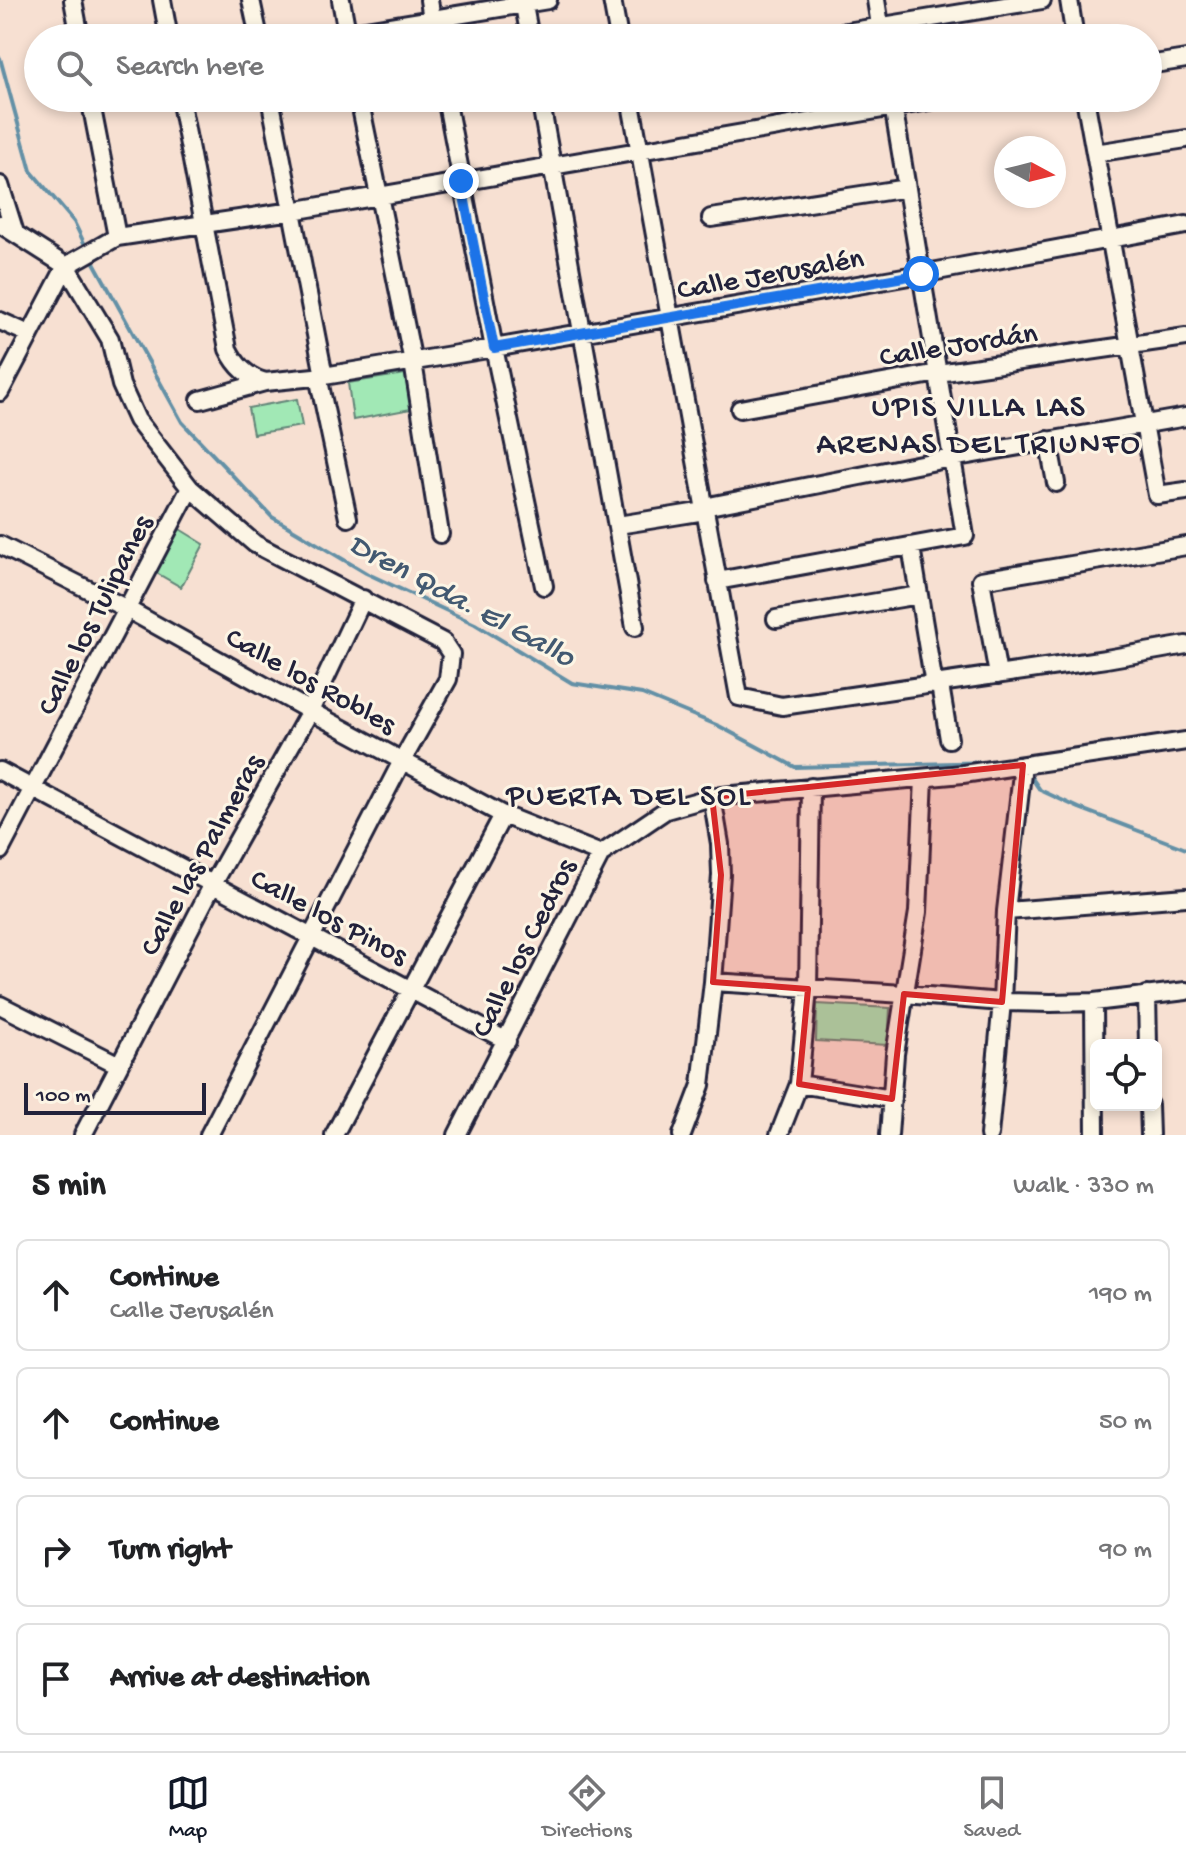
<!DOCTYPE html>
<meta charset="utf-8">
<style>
:root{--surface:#fff;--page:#f6f6f6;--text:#202124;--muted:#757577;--line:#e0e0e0;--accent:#111827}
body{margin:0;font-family:"Gochi Hand",sans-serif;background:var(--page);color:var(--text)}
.controls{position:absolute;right:24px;bottom:24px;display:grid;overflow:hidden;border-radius:12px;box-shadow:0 4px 12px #0003}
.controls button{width:72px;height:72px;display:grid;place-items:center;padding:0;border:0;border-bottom:2px solid var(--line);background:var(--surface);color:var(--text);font:40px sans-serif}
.compass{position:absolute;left:994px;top:136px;width:72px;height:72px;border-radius:50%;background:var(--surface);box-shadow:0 4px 12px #0003;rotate:97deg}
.scale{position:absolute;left:24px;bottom:20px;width:182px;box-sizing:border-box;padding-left:8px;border:4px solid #22223b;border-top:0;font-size:22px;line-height:28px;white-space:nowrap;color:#22223b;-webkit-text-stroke:6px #fcf5e5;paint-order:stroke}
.stop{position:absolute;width:24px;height:24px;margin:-18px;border:6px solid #1a73e8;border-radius:50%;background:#fff}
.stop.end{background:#1a73e8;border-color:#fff;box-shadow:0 2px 8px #0008}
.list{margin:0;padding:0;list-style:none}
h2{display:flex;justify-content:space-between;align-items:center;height:104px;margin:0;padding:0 32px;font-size:34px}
h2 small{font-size:26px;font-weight:400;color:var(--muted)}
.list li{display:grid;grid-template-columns:52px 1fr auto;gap:24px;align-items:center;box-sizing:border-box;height:112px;margin:0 16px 16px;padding:0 16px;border:2px solid var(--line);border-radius:12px}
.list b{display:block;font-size:30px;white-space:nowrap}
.list p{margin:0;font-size:26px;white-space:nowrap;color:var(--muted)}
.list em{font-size:26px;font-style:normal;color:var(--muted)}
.icon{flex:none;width:44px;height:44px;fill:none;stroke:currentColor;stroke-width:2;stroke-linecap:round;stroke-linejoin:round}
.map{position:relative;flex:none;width:1186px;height:1135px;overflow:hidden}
.search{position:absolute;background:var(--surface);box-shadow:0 4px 12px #0003;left:24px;right:24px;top:24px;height:88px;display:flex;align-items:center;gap:20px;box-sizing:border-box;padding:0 28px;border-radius:44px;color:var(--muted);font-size:30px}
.sheet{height:616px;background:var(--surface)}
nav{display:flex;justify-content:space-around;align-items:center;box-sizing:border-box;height:112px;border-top:2px solid var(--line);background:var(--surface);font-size:22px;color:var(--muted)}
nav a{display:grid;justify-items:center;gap:4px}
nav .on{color:var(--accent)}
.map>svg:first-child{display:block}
</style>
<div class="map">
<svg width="1186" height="1135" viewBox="0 0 1186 1135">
<rect width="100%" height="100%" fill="#f7e0d2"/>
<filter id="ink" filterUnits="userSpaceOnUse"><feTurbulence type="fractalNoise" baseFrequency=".0125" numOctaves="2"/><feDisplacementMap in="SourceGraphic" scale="16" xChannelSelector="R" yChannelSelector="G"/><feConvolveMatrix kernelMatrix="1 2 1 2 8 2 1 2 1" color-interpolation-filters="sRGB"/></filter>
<g filter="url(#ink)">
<path fill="#a1e8b5" stroke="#628578" stroke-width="2" d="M405,374L411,409L353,420L348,383Z
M297,399L302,426L253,434L248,408Z
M178,528L204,544L181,587L155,572Z
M817,1004L890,1008L888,1045L816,1041Z"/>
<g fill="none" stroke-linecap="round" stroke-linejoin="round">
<path stroke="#6390a6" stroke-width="4" d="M0,58L31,171L74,222L87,249
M91,257L182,422L272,517L366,573L475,624L572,683L642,694L719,726L795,767L995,762
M1029,774L1040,790L1079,808L1186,849"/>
<defs>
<path id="minor" d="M73,0L80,38
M162,0L169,38
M251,0L259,38
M341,0L348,38
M429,0L435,38
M523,0L530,38
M612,0L619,38
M876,0L882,38
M1069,0L1075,38
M317,38L548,0
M810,38L1042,0
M1148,65L1186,59
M90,98L117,237
M180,98L228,349C236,366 247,377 265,382
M270,98L324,376
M359,98L413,362L440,534
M446,98L494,348L544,586
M540,98L635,627
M630,98L739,697L782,706L1106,659L1186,645
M1085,98L1157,495L1186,491
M1095,153L1186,139
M0,185L15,233
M711,218L907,188
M0,224L66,266L110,339L121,385L137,420L190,488L255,544L443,642L451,654L448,679L402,761L209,1135
M66,266L117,237L292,211L946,98
M0,321L29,334
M318,376L348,518
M0,392L66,266
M200,400L265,382L324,376L494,348L921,274L1186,225
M740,409L938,373L1186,337
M1048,440L1056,483
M704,507L951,458L1186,417
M618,525L705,511
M0,545L127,609L310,711L503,815L601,854
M911,547L934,685
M717,581L965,536L892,99
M776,619L919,595
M998,675L981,580L1186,546
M940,685L949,739
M0,771L507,1041
M0,851L190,488
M1006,911L1186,897
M713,982L904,994L1002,1002L1051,1003L1094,1002L1186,991
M1147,995L1148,1045
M1094,1002L1095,1135
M0,1005L119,1065
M799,1084L892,1099
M1149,1105L1150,1135
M83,1135L213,884L310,711L363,599
M334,1135L503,815
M457,1135L601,854L666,810L712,797L963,774L1186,741
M682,1135L701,1085L713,982L721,875L720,844L712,797
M779,1135L799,1084L808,989L811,787
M889,1135L895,1054L918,912L924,778
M989,1135L1002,1002L1006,911L1023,765"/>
</defs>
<use href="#minor" stroke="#22223b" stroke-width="22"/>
<use href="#minor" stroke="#fcf5e5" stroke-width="16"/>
</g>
</g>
<g fill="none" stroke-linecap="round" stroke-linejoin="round" filter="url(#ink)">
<path stroke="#1a73e8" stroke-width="10" d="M461,181L494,348L921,274"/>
</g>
<path fill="#d62828" fill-opacity="0.2" stroke="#d62828" stroke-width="6" stroke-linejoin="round" d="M1023,765L1002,1002L904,994L892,1099L799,1084L808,989L713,982L721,875L712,797Z"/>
<g text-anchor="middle" stroke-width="6" stroke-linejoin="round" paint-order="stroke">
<g font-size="30" fill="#22223b" stroke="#fcf5e5">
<text transform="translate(770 272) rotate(-10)" y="10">Calle Jerusalén</text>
<text transform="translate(958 343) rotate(-9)" y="10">Calle Jordán</text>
<text transform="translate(93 614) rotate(-63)" y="10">Calle los Tulipanes</text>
<text transform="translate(312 679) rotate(29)" y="10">Calle los Robles</text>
<text transform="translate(200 854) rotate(-61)" y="10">Calle las Palmeras</text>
<text transform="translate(330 915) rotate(28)" y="10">Calle los Pinos</text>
<text transform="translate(522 947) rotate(-63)" y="10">Calle los Cedros</text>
</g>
<g font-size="32" letter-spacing="2" fill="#22223b" stroke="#fcf5e5">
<text x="979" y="415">UPIS VILLA LAS<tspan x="979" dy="37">ARENAS DEL TRIUNFO</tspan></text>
<text x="629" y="804">PUERTA DEL SOL</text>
</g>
<g font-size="32" font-style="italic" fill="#425971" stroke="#fcf5e5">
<text transform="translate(463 598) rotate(28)" y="11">Dren Qda. El Gallo</text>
</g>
</g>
</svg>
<div class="controls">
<button><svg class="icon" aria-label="locate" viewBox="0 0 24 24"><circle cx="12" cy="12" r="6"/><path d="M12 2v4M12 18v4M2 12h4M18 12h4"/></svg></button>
</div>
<svg class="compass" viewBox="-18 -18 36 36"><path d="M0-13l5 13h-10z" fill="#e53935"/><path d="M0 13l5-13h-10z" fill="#757577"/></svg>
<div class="scale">100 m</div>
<div class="stop" style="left:921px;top:274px"></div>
<div class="stop end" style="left:461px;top:181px"></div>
<div class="search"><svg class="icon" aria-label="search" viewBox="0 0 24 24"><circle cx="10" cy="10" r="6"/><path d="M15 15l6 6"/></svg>Search here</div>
</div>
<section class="sheet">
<h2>5 min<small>Walk · 330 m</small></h2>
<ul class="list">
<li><svg class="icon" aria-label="ahead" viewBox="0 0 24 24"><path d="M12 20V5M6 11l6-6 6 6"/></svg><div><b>Continue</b><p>Calle Jerusalén</p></div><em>190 m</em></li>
<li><svg class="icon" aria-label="ahead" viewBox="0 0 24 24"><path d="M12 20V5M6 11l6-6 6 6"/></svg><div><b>Continue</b></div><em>50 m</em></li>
<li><svg class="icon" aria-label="right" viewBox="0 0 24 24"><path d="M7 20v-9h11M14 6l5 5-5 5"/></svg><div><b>Turn right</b></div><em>90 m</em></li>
<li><svg class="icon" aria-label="arrive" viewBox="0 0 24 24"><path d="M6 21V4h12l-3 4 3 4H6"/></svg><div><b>Arrive at destination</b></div></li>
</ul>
</section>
<nav>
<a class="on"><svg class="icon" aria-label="map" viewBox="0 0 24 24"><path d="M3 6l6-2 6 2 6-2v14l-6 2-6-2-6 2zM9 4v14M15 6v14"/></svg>Map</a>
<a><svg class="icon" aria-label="directions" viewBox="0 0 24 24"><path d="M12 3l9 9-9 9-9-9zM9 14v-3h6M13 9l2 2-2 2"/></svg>Directions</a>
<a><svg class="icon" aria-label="saved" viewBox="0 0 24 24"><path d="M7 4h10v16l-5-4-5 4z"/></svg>Saved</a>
</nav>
